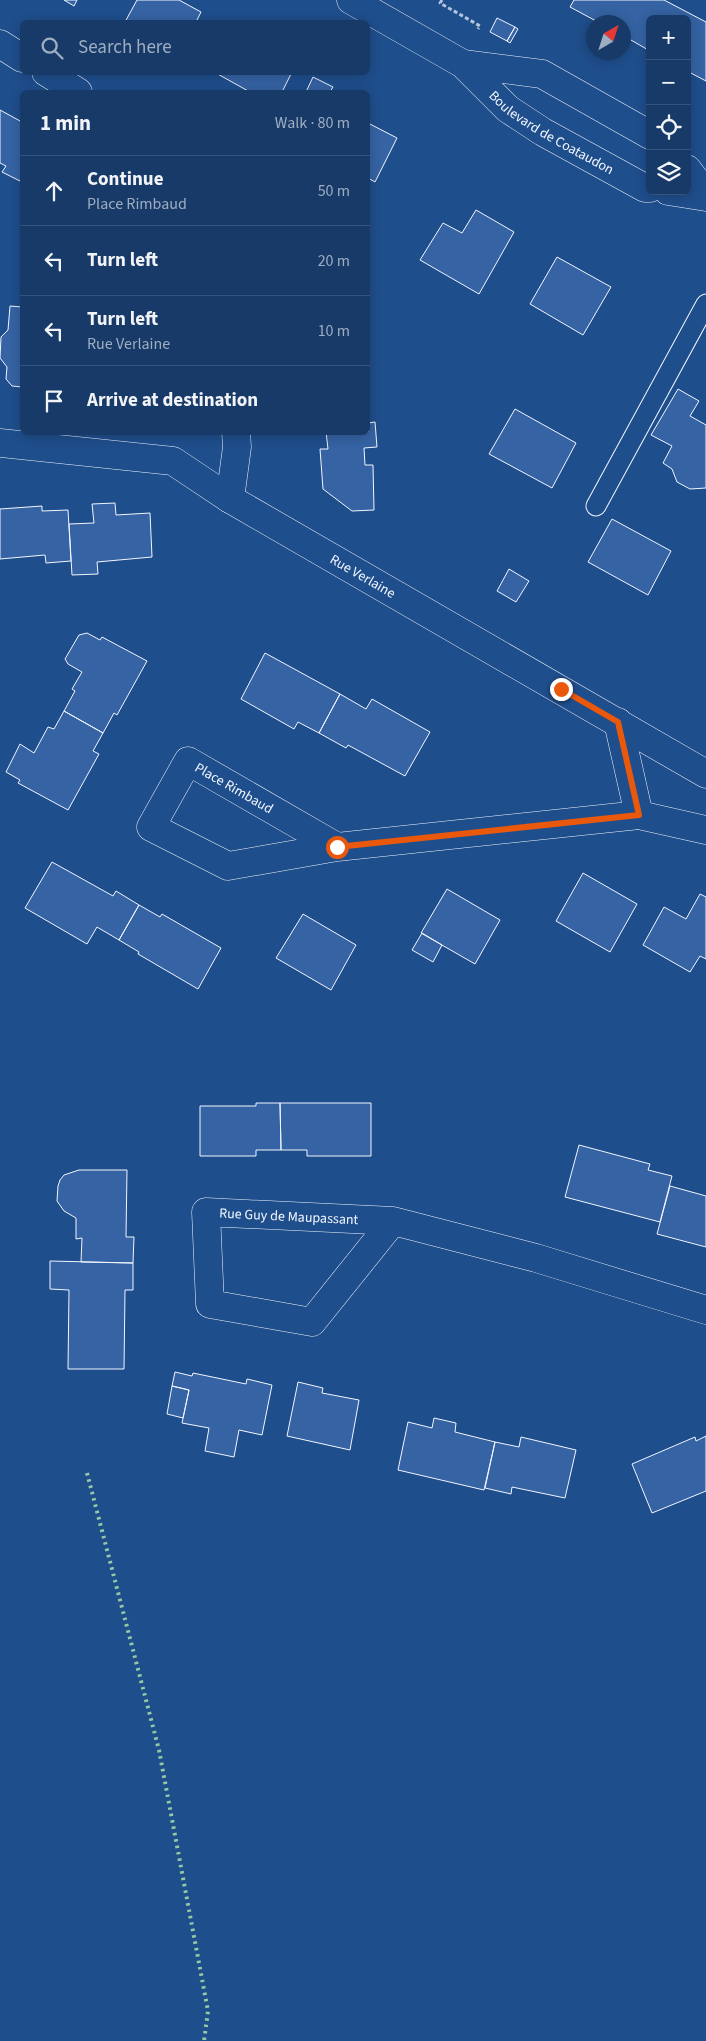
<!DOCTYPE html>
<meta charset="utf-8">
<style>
:root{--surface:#173a69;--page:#244571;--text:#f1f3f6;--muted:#9eadc0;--line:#36547d}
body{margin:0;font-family:"Source Sans 3",sans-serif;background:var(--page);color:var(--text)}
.controls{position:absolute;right:15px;top:15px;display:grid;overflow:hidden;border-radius:8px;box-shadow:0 2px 12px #0003}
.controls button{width:45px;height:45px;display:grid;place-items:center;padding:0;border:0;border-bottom:1px solid var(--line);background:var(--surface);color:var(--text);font:25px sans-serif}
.compass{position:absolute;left:586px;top:15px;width:45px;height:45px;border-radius:50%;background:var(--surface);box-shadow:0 2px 12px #0003;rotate:39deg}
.stop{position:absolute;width:15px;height:15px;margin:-11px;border:4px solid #ea580c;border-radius:50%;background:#fff}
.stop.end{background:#ea580c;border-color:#fff;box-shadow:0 1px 5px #0008}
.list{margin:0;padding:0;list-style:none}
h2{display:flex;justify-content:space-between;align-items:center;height:65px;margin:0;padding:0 20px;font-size:21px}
h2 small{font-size:16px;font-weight:400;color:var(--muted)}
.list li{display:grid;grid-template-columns:32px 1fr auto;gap:15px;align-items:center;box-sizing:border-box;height:70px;padding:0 20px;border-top:1px solid var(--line)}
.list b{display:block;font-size:19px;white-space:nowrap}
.list p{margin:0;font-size:16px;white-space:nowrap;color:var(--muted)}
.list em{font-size:16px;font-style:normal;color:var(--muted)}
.icon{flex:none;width:28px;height:28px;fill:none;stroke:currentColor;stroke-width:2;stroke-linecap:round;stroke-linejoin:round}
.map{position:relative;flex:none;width:706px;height:2041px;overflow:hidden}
.search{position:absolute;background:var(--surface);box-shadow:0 2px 12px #0003;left:20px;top:20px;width:350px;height:55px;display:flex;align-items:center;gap:12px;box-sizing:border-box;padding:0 18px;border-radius:8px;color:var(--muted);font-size:19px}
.panel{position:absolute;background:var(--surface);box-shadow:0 2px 12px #0003;left:20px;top:90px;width:350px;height:345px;border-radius:8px}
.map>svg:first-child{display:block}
</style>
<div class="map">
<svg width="706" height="2041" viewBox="0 0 706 2041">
<rect width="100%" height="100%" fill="#1f4e8c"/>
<path fill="#3563a3" stroke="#f2f6ff" d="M64,0H77L74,6Z
M137,0H179L201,12L196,22H125Z
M574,0H664L706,22V81L687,71V19H650V51L624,36V22H598L570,7Z
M497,18L515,27L507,41L490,32Z
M515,27L518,29L510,43L507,41Z
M214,72H292L282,92H250Z
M313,77L333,87L330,92H306Z
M0,110L22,122V182L2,172L6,166L0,163Z
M368,123L397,138L375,182L368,178Z
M476,210L514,232L479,294L420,260L443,223L462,233Z
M557,257L611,287L583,335L530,304Z
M10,306L22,307V387L12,386L6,379L7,367L0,358L1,337L8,330Z
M678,389L699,401L690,416L706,425V488L690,489L677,482L672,469L663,463L672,446L651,435Z
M515,409L576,443L552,488L489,454Z
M375,422L377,447L364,448L365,465H373L374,510L352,511L323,489L320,449H328L326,432H368V423Z
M115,503L116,515L150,513L152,557L97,562L98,574L72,575L69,524L94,523L92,504Z
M42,506V511L68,510L71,561L46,563L45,555L0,559V509Z
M612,519L671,551L648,595L588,562Z
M509,569L529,581L516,602L497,591Z
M87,633L100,640L102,637L147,661L117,715L114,713L103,733L64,711L75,691L72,689L82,672L68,664L65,659L79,635Z
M265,653L340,694L319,733L298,722L294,729L241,699Z
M340,694L366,709L372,699L430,732L405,776L348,745L346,748L319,733Z
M64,711L103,733L93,751L99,754L68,810L18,783L20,780L6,772L20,744L34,753L48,727L54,729Z
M52,862L113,896L116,891L139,905L119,940L97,927L87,944L25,908Z
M583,873L637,904L610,952L556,921Z
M447,889L500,920L475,964L421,933Z
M700,894L706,897V959L700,956L690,972L643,945L664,907L686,919Z
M139,905L160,917L162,914L221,948L198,989L138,954L139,952L119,940Z
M303,914L356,945L331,990L276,958Z
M422,933L442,945L433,962L412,950Z
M256,1103H280L281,1150H256V1156H200V1106H256Z
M280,1103H371V1156H307V1150H281Z
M579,1145L650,1164L648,1170L672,1176L660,1222L565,1197Z
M79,1170H127L126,1237H134L133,1263L81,1262L82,1238L76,1239V1218L64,1211L57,1201L58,1186L60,1180L64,1175Z
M670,1186L706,1196V1247L657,1234Z
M50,1261L133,1263V1290H125L124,1369H68L69,1290L50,1289Z
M175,1372L192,1376L193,1373L246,1384L247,1379L272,1385L262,1435L239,1430L234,1457L205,1451L209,1428L182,1423L189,1390L172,1386Z
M298,1382L323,1388L322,1393L359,1400L350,1450L287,1436Z
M172,1386L189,1390L183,1418L167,1414Z
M434,1418L456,1423L455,1432L495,1442L484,1490L398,1470L408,1422L432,1428Z
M706,1436V1491L652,1513L632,1464L695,1437L696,1441Z
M521,1437L576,1450L565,1498L512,1487L511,1494L485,1488L495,1442L519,1447Z"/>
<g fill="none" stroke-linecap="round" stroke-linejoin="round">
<defs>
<path id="service" d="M596,506L706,304"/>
<g id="minor">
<path d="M0,44L22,58"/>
<path d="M46,72L78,92"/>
<path id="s1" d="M0,443L173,461L230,499L706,774"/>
<path d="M230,499L237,447L236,432"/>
<path d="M618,722L639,815"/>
<path id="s2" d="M337,847L228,866L151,827L188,761L337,847L639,815L706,830"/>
<path id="s3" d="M393,1221L312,1322L210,1304L206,1212L393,1221L536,1258L706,1310"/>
</g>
<g id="secondary">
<path id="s4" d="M351,0L463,64L508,109L543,132L645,188H650"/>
<path d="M463,64L542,74L650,135"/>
<path d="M687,169L706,194"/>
<path d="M668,191L706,197"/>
</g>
</defs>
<use href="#service" stroke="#f2f6ff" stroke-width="21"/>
<use href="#minor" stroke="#f2f6ff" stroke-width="29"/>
<use href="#secondary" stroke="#f2f6ff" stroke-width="29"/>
<path stroke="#b3c4dc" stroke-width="3" stroke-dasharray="4 2.5" stroke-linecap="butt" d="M442,0L440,3L480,26L478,29"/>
<use href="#service" stroke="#1f4e8c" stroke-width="19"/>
<use href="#minor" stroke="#1f4e8c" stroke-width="28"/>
<use href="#secondary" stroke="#1f4e8c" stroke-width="28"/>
<path stroke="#97c8a6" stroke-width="4" stroke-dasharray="2.5 4" stroke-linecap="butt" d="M87,1473L159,1750L208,2011L204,2041"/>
</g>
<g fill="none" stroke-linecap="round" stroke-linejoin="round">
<path stroke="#ea580c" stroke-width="6" d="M337,847L639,815L618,722L561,689"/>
</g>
<g text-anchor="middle" stroke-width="4" stroke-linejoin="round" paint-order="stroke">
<g font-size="14" fill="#f2f6ff" stroke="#1f4e8c">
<text dy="5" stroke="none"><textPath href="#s4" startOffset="242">Boulevard de Coataudon</textPath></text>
<text dy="5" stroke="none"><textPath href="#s1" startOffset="396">Rue Verlaine</textPath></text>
<text dy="5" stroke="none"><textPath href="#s2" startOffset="326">Place Rimbaud</textPath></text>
<text dy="5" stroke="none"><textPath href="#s3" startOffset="408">Rue Guy de Maupassant</textPath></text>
</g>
</g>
</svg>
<div class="controls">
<button>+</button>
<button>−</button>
<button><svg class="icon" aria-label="locate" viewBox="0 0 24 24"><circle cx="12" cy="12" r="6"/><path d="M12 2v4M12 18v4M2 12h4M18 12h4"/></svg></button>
<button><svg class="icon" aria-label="layers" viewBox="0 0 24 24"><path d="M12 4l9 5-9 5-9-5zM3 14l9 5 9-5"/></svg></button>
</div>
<svg class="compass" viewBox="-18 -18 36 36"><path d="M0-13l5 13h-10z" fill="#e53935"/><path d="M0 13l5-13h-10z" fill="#9eadc0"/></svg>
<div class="stop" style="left:337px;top:847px"></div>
<div class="stop end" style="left:561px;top:689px"></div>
<div class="search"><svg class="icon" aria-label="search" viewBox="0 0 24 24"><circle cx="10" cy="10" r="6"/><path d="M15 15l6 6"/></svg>Search here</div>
<section class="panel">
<h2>1 min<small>Walk · 80 m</small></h2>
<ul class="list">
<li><svg class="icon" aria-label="ahead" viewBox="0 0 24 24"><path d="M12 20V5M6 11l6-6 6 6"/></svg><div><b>Continue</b><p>Place Rimbaud</p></div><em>50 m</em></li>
<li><svg class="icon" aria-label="left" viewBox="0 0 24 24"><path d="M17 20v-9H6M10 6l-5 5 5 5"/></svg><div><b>Turn left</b></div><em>20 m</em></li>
<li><svg class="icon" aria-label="left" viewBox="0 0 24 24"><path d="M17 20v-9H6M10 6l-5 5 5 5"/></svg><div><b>Turn left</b><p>Rue Verlaine</p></div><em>10 m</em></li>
<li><svg class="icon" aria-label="arrive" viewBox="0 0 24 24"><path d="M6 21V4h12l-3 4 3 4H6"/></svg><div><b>Arrive at destination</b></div></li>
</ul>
</section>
</div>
